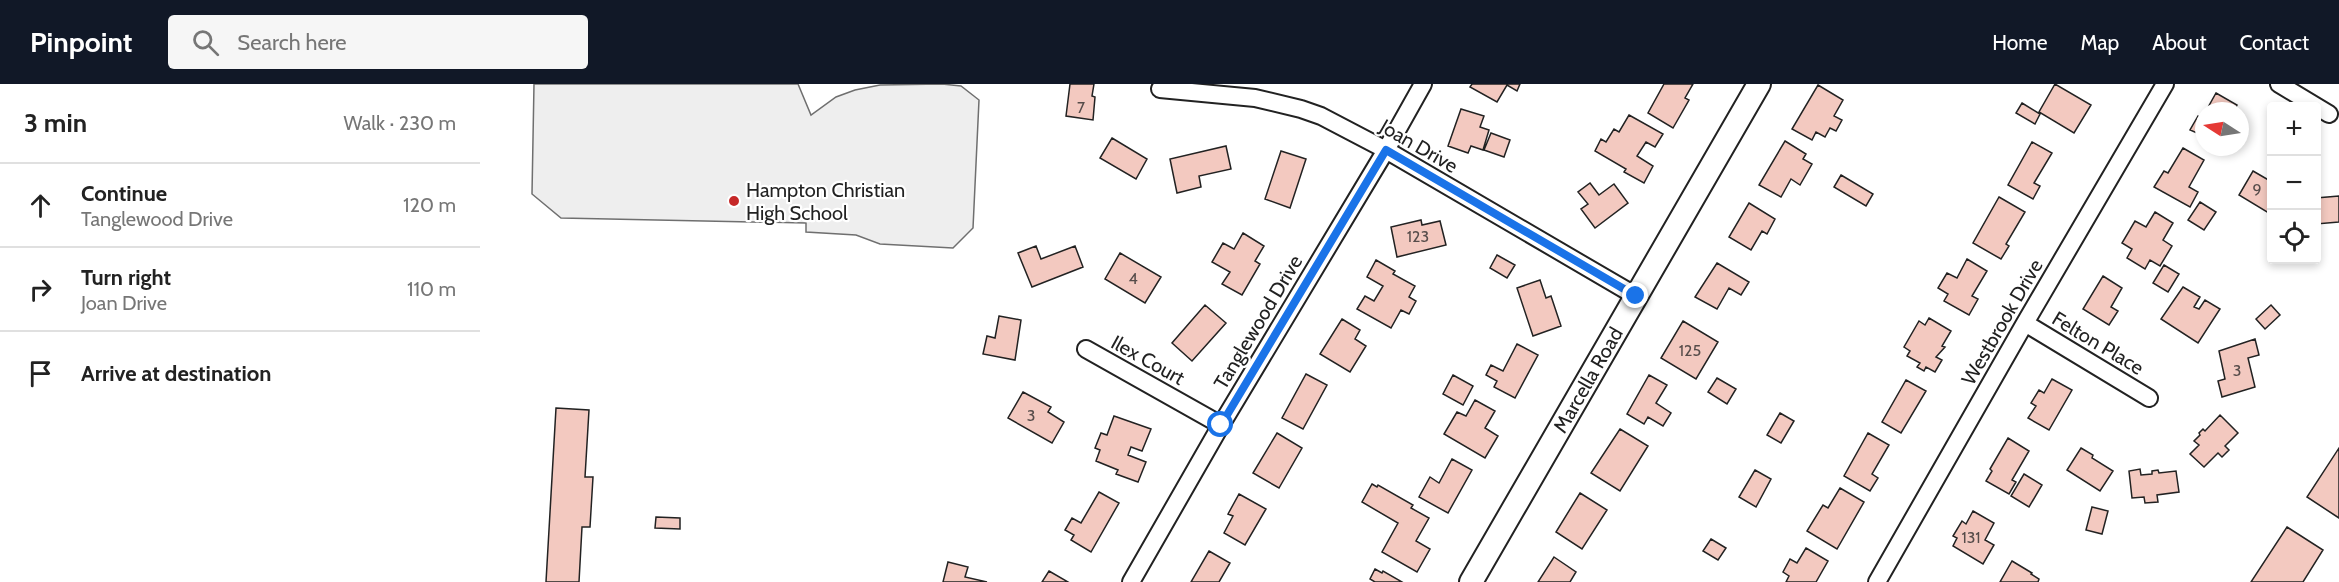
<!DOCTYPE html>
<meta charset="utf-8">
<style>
:root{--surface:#fff;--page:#f6f6f6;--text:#222;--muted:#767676;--line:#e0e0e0;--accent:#111827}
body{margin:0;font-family:Cabin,sans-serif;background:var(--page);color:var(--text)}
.controls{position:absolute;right:18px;top:18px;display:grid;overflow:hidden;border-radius:6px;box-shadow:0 3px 9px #0003}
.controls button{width:54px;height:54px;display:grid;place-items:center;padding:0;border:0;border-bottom:2px solid var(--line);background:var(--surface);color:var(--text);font:30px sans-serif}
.compass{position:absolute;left:1715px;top:18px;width:54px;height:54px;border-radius:50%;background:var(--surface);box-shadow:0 3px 9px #0003;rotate:282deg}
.stop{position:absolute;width:18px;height:18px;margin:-14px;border:4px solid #1a73e8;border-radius:50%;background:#fff}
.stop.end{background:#1a73e8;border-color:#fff;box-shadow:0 2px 6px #0008}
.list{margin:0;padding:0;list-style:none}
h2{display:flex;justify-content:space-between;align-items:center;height:78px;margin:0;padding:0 24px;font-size:26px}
h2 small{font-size:20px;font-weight:400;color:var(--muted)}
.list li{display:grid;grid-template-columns:39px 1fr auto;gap:18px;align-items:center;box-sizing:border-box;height:84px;padding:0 24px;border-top:2px solid var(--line)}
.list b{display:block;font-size:22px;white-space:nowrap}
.list p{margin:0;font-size:20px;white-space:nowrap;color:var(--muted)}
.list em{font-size:20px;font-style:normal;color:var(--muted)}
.icon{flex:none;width:33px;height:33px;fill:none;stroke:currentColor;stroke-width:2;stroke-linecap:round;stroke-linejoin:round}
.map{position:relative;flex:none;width:1859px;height:498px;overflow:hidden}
header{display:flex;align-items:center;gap:36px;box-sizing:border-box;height:84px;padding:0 30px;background:var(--accent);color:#fff}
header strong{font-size:28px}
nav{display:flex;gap:33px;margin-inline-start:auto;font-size:21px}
.search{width:420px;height:54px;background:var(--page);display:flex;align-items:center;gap:15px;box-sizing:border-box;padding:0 21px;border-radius:6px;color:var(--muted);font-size:22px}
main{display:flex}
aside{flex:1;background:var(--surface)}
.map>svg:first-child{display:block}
</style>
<header>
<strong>Pinpoint</strong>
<div class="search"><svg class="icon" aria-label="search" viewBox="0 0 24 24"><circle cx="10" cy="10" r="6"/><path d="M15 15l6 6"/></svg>Search here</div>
<nav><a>Home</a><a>Map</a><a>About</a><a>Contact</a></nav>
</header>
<main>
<aside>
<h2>3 min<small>Walk · 230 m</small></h2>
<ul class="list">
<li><svg class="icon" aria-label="ahead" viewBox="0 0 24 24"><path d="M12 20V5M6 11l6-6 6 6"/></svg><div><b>Continue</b><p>Tanglewood Drive</p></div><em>120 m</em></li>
<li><svg class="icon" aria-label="right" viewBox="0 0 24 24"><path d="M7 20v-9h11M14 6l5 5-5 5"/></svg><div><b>Turn right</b><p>Joan Drive</p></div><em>110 m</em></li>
<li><svg class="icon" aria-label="arrive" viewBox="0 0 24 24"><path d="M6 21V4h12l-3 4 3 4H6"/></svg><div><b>Arrive at destination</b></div></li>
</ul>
</aside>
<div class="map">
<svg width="1859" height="498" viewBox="0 0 1859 498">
<rect width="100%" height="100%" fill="#fff"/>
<path fill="#eee" stroke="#6f6f6f" stroke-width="1.5" d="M54,0H318L331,31L356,13L375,6L400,1L462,0L481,2L499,16L493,144L473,164L400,160L376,151L326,148V139L81,134L52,110Z"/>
<path fill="#f3c9c0" stroke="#222" stroke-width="1.5" d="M590,0H614L612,12L615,13L613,36L586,32Z
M992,0H1040L1037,7L1027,1L1017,18L990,3Z
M1184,0H1213L1205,14L1209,16L1193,44L1168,29Z
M1575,0L1611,21L1594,49L1559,28Z
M1338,1L1363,16L1354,32L1362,36L1356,47L1350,44L1345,53L1336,48L1332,56L1312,45Z
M1736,9L1757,21L1754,27H1726Z
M1542,19L1560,30L1555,40L1536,29Z
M981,25L1004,32L1000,43L1009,46L1003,66L991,62L988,69L968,62Z
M1149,31L1183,50L1175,63L1166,58L1157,72L1173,82L1164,99L1144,88L1146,85L1115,67L1121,55L1126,58L1134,45L1139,48Z
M1724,31V52L1710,46L1718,32L1722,35Z
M1011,49L1030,56L1024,73L1004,66Z
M632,54L667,75L656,95L620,74Z
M1305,57L1326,70L1323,75L1332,80L1320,101L1311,95L1301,113L1279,101Z
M1552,58L1572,69L1554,99L1560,102L1553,115L1528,101Z
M746,62L751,85L719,92L721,103L697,109L690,75Z
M1703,64L1724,76L1709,103L1718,108L1710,123L1674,103L1684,87L1688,89Z
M801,67L826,75L810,124L785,115Z
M1773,87L1792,98V131L1759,111Z
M1361,91L1393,110L1386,122L1354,103Z
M1110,99L1119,111L1134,100L1148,119L1115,144L1101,125L1108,120L1098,108Z
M1859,112V138L1836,140V114Z
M1519,113L1545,128L1526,160L1529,162L1521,175L1493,159Z
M1720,118L1736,128L1724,146L1708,136Z
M1269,119L1295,135L1287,150L1282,147L1271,166L1249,153Z
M1675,128L1693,139L1683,156L1692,162L1680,182L1670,176L1665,185L1647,174L1652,165L1642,159L1655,137L1666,143Z
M941,136L942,141L960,137L966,161L917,173L911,143Z
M763,149L784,162L775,177L780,180L762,211L742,200L750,188L732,178L743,159L754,165Z
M556,162L561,175L595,162L603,183L552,203L538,169Z
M640,169L681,193L665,219L625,195Z
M1017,171L1035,181L1027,194L1010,184Z
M1487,175L1507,187L1492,212L1498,215L1489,231L1464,217L1468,210L1458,204L1467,189L1477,194Z
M896,176L915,187L913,190L935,202L929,213L936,217L929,230L921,226L911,244L877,225L885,212L894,217L903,202L887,193Z
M1237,179L1269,198L1261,211L1249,204L1237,225L1215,213Z
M1684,181L1699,190L1688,208L1673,199Z
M1623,192L1642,204L1631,223L1638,227L1629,241L1603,225Z
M1060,196L1066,214L1071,212L1081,242L1053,252L1037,204Z
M1703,203L1720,213L1714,223L1719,225L1725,216L1740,225L1718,259L1681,235Z
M725,221L746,239L712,277L692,259Z
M1791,221L1800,231L1785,245L1776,235Z
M519,232L541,236L535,276L503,270L507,252L515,254Z
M1449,234L1471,247L1462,262L1465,263L1456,273L1462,276L1455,288L1446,283L1444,287L1437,283L1440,279L1427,272L1430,267L1424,263L1439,237L1445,241Z
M862,235L880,246L875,255L886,262L870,288L840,270Z
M1203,237L1238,258L1216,295L1181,274Z
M1775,255L1779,271L1768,274L1775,303L1742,313L1738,297L1745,295L1739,267Z
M1037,260L1058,271L1035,314L1014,303L1017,297L1006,291L1011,281L1023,287Z
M826,290L847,301L823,345L802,334Z
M973,291L993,302L983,321L963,310Z
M1169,291L1187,301L1176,319L1191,329L1183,342L1168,333L1164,340L1147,330Z
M1237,294L1256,305L1247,320L1228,308Z
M1572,295L1592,306L1569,346L1548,334L1556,322L1551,319L1559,306L1564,309Z
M1426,296L1446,307L1421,349L1402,338Z
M543,308L571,323L568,328L584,338L572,359L528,334Z
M995,316L1015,327L1005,344L1018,352L1005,374L964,350L977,328L986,332Z
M76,324L109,326L105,393H113L110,443H102L99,498H66Z
M1300,329L1314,337L1301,359L1287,351Z
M1740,331L1758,349L1745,362L1749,366L1742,373L1738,369L1724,383L1710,370L1719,361L1714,357L1720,351L1719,349L1723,345L1725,347Z
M634,332L671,345L662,367L651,363L648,371L666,378L658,398L636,390L638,386L616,377L620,366L615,364L621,349L627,351Z
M1140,345L1168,362L1140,407L1111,389Z
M797,349L822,364L799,404L773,389Z
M1388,349L1409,361L1392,390L1398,394L1390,407L1364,392Z
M1528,354L1549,367L1532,396L1536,398L1529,410L1506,397L1512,387L1510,385Z
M1601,364L1613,371L1612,374L1633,387L1620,407L1587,386Z
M1859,364V434L1827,413Z
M972,375L992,386L968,429L939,413L950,393L959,399Z
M1660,385L1661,391L1672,390V387L1678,386L1679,389L1696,387L1699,408L1677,411L1678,418L1665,419L1664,413L1652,414L1649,387Z
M1275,386L1291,395L1276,423L1259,413Z
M1544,390L1562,401L1549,423L1531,412Z
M892,400L897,403L898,401L933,421L931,424L949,434L936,457L950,465L937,488L902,468L918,439L882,418Z
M1360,404L1384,418L1357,465L1327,447L1343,421L1348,424Z
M619,408L639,419L611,468L591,456L594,451L585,446L592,434L601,439Z
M1100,409L1127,426L1102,465L1076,448Z
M759,410L786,425L765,461L744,449L753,432L748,430Z
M1612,423L1628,427L1622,450L1606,446Z
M1493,427L1514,439L1505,456L1514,461L1503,480L1473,462L1477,454L1473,452L1482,437L1486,440Z
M176,433L200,434V445L175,444Z
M1807,443L1843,466L1823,498H1771Z
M1231,455L1246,464L1238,476L1223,467Z
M1326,464L1348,477L1336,498H1306L1309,492L1303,488L1310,475L1317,479Z
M729,467L750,479L739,498H711Z
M1074,473L1096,488L1090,498H1058Z
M1532,477L1552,489L1551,490L1559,495L1558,498H1520Z
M468,478L488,483L485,493L507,498H463Z
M895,485L902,489L903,487L922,498H895L890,495Z
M569,487L588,498H562Z"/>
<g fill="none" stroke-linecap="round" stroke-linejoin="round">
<defs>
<path id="street" d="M1799,0L1849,30
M680,5L775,14L821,25L841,32L906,66L1156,212
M1545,239L1669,314
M606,265L741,341
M651,498L741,341L906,66L943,0
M1397,498L1545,239L1685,0"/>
<path id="secondary" d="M991,498L1279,0"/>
</defs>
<use href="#street" stroke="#222" stroke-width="20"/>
<use href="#secondary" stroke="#222" stroke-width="26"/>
<use href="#street" stroke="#fff" stroke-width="16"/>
<use href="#secondary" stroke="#fff" stroke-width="22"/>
</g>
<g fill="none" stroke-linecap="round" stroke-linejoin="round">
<path stroke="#1a73e8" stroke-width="8" d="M741,341L906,66L1156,212"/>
</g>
<circle fill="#c62828" stroke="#fff" stroke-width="2" cx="254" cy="117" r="6"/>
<g text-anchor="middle" stroke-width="4.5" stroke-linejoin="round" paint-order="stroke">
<g font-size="16" fill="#564c4a">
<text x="601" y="29">7</text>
<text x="1777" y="111">9</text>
<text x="938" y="158">123</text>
<text x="653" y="200">4</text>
<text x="1210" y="272">125</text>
<text x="1757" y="292">3</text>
<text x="551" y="337">3</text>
<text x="1491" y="459">131</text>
</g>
<g font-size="20" fill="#222" stroke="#fff">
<text transform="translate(939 62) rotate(30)" y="7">Joan Drive</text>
<text transform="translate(778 238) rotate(-59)" y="7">Tanglewood Drive</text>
<text transform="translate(1522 238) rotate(-60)" y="7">Westbrook Drive</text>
<text transform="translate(1618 259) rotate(31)" y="7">Felton Place</text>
<text transform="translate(668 276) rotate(29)" y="7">Ilex Court</text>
<text transform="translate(1108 296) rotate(-60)" y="7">Marcella Road</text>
</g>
<g font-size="20" fill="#222" stroke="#fff" text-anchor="start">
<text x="266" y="113">Hampton Christian<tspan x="266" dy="23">High School</tspan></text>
</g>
</g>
</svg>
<div class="controls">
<button>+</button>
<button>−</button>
<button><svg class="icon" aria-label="locate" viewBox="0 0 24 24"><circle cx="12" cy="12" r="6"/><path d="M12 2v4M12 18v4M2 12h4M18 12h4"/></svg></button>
</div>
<svg class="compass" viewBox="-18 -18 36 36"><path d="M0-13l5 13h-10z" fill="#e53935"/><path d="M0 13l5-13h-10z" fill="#767676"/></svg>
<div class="stop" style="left:741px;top:341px"></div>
<div class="stop end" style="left:1156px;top:212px"></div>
</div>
</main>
